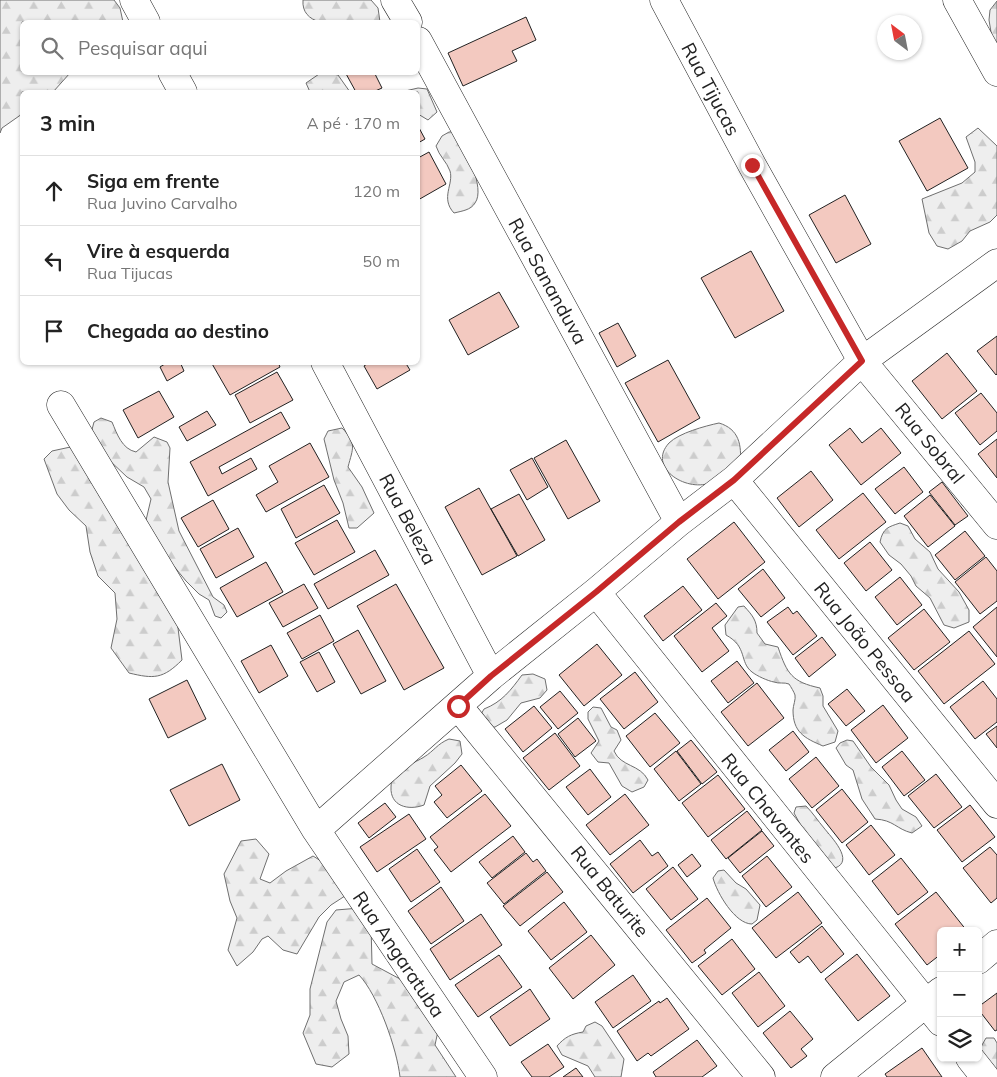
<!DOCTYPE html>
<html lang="pt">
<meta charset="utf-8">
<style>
:root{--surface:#fff;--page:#f6f6f6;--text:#222;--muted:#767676;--line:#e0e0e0}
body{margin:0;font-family:Mulish,sans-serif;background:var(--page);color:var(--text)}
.controls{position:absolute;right:15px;bottom:15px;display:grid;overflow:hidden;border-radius:8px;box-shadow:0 1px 4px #0004}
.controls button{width:45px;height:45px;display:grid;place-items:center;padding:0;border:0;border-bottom:1px solid var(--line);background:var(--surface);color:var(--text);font:25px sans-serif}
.compass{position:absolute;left:877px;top:15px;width:45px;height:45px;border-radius:50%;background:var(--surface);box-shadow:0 1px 4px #0004;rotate:328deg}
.stop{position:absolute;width:15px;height:15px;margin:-11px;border:4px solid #c62828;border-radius:50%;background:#fff}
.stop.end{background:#c62828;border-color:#fff;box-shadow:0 1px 5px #0008}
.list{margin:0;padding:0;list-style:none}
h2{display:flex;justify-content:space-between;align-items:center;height:65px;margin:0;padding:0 20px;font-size:21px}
h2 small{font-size:16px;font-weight:400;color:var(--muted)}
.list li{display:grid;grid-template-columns:32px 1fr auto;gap:15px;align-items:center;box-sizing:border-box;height:70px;padding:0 20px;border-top:1px solid var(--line)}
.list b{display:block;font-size:19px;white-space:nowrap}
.list p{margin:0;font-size:16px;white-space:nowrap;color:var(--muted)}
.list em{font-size:16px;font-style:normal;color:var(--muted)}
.icon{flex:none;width:28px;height:28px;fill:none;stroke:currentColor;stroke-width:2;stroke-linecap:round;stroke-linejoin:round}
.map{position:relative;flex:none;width:997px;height:1077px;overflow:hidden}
.search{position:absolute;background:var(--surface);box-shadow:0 1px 4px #0004;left:20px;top:20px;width:400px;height:55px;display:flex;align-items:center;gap:12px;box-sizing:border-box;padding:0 18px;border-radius:8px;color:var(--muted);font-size:19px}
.panel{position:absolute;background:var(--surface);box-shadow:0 1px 4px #0004;left:20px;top:90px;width:400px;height:275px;border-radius:8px}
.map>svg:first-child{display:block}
</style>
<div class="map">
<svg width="997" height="1077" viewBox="0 0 997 1077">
<defs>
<pattern id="forest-firs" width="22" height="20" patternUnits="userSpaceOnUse" patternTransform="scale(1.25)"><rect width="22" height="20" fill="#eee"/><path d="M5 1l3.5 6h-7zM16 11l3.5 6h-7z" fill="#ccc"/></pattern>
</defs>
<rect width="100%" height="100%" fill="#fff"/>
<path fill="url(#forest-firs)" stroke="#6f6f6f" d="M0,0H114L120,8L123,22H22V72L70,73L53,92H22V114L2,128L0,133Z
M303,0H371L378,8L380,22H320C309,19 302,12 303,0Z
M997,1V68L989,20L990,10Z
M322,72L338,75L350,92H310L306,83Z
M418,88L427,89L437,112L428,120L418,114V92H401Z
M978,128L997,146V215L990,222L970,231L962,241L948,249L937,246L929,233L922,199L962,183L975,172V162L966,137Z
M449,132H457C464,147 486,188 475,203C471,210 462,211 454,213C440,198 454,184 450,171C447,162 439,156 436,146L442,136Z
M101,418L112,422C117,434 122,449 136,452L154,437L167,442L170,448L168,482L179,531L213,597L224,605L227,612L221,618L215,616L209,600L199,594L186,581L159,548L143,533L151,499L144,487L127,477L89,441L94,422Z
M719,423C739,429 742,445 740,464C730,470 720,479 710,483C685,492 647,467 669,443C679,433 705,426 719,423Z
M342,428C357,443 353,448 348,467L362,487L374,513L357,528H349L343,503L334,480L324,439L328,431Z
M75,446L175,604L182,660C163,679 154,679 129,673L111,648L117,619L115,593L98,576L90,552L86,526L69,510L57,494L44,459L52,451Z
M900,523L908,526L915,539L930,552L938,569L959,592L969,610V622L954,628L944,625L930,598L916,586L911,576L901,564L889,555L880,542C883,528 888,527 900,523Z
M744,606C752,615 757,620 757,633L765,644L778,647C787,674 792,682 820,688L823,696V706L838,731L835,742L823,746C804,738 793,732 793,710C793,706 796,699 795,695C794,692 791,687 789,684C784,682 779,684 774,682C768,681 757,676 752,672C739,662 748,647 726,635L725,625L738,607Z
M533,674L545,679L547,690L540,698L521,703L507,720L495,727L487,728L480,716L484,709C502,702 511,690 522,675Z
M593,707L601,708L611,727L617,730L621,740L614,751C621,767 640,764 648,780L644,787L632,792L622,786L609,763L598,762L591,753L599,741L588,719V712Z
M449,739L460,741L462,754L455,763L430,786L424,805C408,811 390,806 391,787C391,783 392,778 394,776C400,767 415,763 424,757C434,751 437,744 449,739Z
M847,740L853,741L871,767L889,785L896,800L902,809L916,817L922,826L912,833C896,829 894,820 875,819L862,799L853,770L846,765L836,748L840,743Z
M806,806C813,813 818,821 824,828C831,837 855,861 835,868L810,842L794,813L796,807Z
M256,839L269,854L260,879L270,883L286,871L313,856L331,867L348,894L331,905L319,917L297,954L283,950L268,936L262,939L253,952L237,966L228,950L237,918L230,901L224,874L241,841Z
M724,870L736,883L746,889L760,905L757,920L752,924C735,924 717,893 713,878L718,871Z
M360,908L371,925L372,964L415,987L438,1031L435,1045L456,1077H400C397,1049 378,995 359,975L344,982L336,1001L341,1019L348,1036L349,1054L332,1067L316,1064L303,1033L310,1015V989L327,922L336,910Z
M595,1022L602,1026L624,1059L621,1077H595L588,1066L562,1055L557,1046C565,1037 571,1034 583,1032L586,1026Z
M986,1038H994L997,1043V1077L978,1052Z"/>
<path fill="#f3c9c0" stroke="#222" d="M526,17L536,40L512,51L517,61L463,86L448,53Z
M345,72H374L382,88L373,92H356Z
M940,118L968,168L927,191L899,141Z
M418,126L425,139L418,143Z
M429,152L446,184L418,200V158Z
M845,195L871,244L836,263L809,215Z
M751,251L784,311L735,338L701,278Z
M499,292L519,327L468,355L449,320Z
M618,323L636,356L617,367L599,333Z
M997,336V374L996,375L977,351Z
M947,353L977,391L942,419L912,381Z
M668,360L700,418L658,442L625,383Z
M168,362H180L184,371L167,381L160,367Z
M211,362H278L280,367L230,395Z
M370,362H405L410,370L377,389L364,366Z
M277,372L293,400L250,423L235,395Z
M159,391L174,417L138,438L123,410Z
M981,393L997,413V431L980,445L955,413Z
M207,411L216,425L187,441L179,427Z
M281,412L290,428L219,467L222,474L251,458L257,469L208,496L190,462Z
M850,428L862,443L881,428L901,453L861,485L829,445Z
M997,439V478L978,454Z
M566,440L600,501L568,519L534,458Z
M310,443L329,477L266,512L256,495L278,482L269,466Z
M532,458L548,487L527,500L510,470Z
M904,467L923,492L895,514L875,489Z
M811,471L833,500L799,527L777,498Z
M942,482L968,516L955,525L929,492Z
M324,485L340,513L296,538L281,509Z
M479,488L517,556L482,575L445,507Z
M863,493L886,522L839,559L816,530Z
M519,494L545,540L518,556L491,509Z
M930,495L955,526L928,547L904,516Z
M213,500L229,529L198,547L181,518Z
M337,520L355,552L314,575L295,543Z
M734,522L765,562L718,599L687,559Z
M238,528L254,557L216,578L200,549Z
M965,531L985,556L955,580L935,555Z
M870,542L892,570L866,591L844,563Z
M375,550L389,575L328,609L314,584Z
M986,557L997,571V601L980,614L955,582Z
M266,562L283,592L237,617L220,588Z
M763,569L785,598L761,617L738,589Z
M900,577L922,605L897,625L875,597Z
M304,584L318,608L283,627L269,603Z
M396,584L444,668L404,690L357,606Z
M683,586L702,610L663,641L644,616Z
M716,603L727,616L712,628L729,651L702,672L674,636Z
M788,607L793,614L797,611L817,636L793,655L767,622Z
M997,607V657L973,627Z
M924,609L950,642L914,670L888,638Z
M320,615L334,641L302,659L287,633Z
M358,630L386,681L361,694L333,644Z
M969,631L995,664L944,704L918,671Z
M822,637L836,655L809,677L795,658Z
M597,644L622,675L584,706L559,675Z
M271,645L288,676L259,693L241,661Z
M319,652L335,682L317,692L300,662Z
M737,661L754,683L728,703L711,681Z
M635,672L658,702L624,729L600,699Z
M187,680L206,719L168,738L149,699Z
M983,681L997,699V722L975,739L950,707Z
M757,683L784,718L748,746L721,712Z
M847,689L865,711L846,726L828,704Z
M560,691L578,713L558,729L540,707Z
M883,705L908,738L876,763L851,730Z
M534,706L552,728L523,752L505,729Z
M655,713L680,743L650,767L626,736Z
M578,718L596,741L575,757L558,734Z
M997,726V748L986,734Z
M793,731L809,752L786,771L769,750Z
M555,733L580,766L549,790L523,758Z
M691,740L717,772L702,784L677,751Z
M676,751L701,784L679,801L654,769Z
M902,751L925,780L904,796L882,767Z
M816,757L839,786L812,808L789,779Z
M222,764L240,800L189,826L170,790Z
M461,765L482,791L447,818L434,802L442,795L435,786Z
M590,769L611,797L588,815L566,787Z
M936,774L962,807L934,828L908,796Z
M718,775L745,809L708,837L682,803Z
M842,789L868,822L842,843L816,810Z
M485,794L511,826L451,872L434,850L438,847L430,837Z
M625,794L649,825L610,855L586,825Z
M385,803L396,817L369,838L358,823Z
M970,805L995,837L962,862L937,830Z
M747,811L762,830L726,859L711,840Z
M409,814L426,839L377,872L360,847Z
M871,825L895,855L869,875L846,845Z
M762,831L774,846L740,873L728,858Z
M513,836L525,852L492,878L479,862Z
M640,840L652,856L658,852L668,866L633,893L610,864Z
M990,847L997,855V898L991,903L963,868Z
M417,849L440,882L411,902L389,869Z
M526,853L533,862L537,859L546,871L504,904L487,883Z
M692,854L701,866L687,877L678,865Z
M767,856L792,887L766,907L742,876Z
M901,858L928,892L898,915L872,881Z
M673,867L698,899L671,920L646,889Z
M547,872L563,892L520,926L503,906Z
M441,887L464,921L431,944L408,911Z
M798,892L822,923L776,958L752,928Z
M936,892L967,931H941V954L927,965L895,924Z
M707,898L731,928L704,950L706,953L692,963L666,930Z
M564,902L587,932L551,960L528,931Z
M481,914L502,945L450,980L430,949Z
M822,926L844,954L821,973L808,956L799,963L790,952Z
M591,935L615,965L573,999L549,968Z
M732,939L755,969L722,995L698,966Z
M857,954L890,996L858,1021L825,979Z
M499,955L522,987L478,1017L455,985Z
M759,972L785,1006L758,1027L732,993Z
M633,975L651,1001L613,1028L595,1002Z
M530,989L550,1019L510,1046L490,1017Z
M997,993V1030L995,1031L978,1009V1007Z
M667,998L689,1029L651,1056L648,1053L637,1061L617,1031L659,1001L660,1003Z
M790,1011L813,1039L801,1049L807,1056L791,1068L763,1033Z
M697,1040L717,1066L702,1077H656L653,1072Z
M548,1044L564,1067L549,1077H532L521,1062Z
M922,1048L942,1077H887L885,1074Z
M576,1068L583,1077H563Z"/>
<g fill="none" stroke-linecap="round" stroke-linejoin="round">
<defs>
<path id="minor" d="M134,0L146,22
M395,0L408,22
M664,0L752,165L862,361L997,525
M957,0L997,72
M418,41L679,522
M172,72L183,92
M325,362L491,676
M61,405L316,830L483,1077
M734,480L997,804
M596,592L941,1022
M458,706L761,1077
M316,830L491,676L596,592L679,522L734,480L862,361L997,263
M978,960L997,944
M970,1058L985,1077
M835,1077L941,991"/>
</defs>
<use href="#minor" stroke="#222" stroke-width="29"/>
<use href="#minor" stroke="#fff" stroke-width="28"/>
</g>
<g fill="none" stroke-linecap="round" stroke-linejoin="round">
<path stroke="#c62828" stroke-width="6" d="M458,706L491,676L596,592L679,522L734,480L862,361L752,165"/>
</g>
<g text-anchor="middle" stroke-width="4" stroke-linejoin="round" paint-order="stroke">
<g font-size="19" fill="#222" stroke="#fff">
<text transform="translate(711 89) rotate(62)" y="7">Rua Tijucas</text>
<text transform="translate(548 281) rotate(61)" y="7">Rua Sananduva</text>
<text transform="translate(930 443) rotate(51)" y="7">Rua Sobral</text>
<text transform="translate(408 519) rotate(62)" y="7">Rua Beleza</text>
<text transform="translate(865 642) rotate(51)" y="7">Rua João Pessoa</text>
<text transform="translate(768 808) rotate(51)" y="7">Rua Chavantes</text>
<text transform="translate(610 891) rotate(51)" y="7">Rua Baturite</text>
<text transform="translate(399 954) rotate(56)" y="7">Rua Angaratuba</text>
</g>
</g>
</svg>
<div class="controls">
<button>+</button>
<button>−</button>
<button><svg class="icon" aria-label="layers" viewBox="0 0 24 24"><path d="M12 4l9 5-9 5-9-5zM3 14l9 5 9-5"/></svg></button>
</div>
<svg class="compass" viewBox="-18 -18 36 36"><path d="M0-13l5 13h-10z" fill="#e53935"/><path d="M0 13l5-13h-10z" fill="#767676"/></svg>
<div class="stop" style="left:458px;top:706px"></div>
<div class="stop end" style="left:752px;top:165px"></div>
<div class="search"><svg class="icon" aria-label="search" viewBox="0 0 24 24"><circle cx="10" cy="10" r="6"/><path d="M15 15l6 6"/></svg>Pesquisar aqui</div>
<section class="panel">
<h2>3 min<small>A pé · 170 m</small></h2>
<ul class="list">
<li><svg class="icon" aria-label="ahead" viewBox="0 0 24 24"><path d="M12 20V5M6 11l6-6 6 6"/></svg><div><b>Siga em frente</b><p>Rua Juvino Carvalho</p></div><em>120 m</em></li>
<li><svg class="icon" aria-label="left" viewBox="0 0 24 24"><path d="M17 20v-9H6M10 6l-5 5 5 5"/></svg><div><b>Vire à esquerda</b><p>Rua Tijucas</p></div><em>50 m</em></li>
<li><svg class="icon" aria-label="arrive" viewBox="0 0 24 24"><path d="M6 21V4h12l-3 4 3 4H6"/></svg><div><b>Chegada ao destino</b></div></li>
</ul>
</section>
</div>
